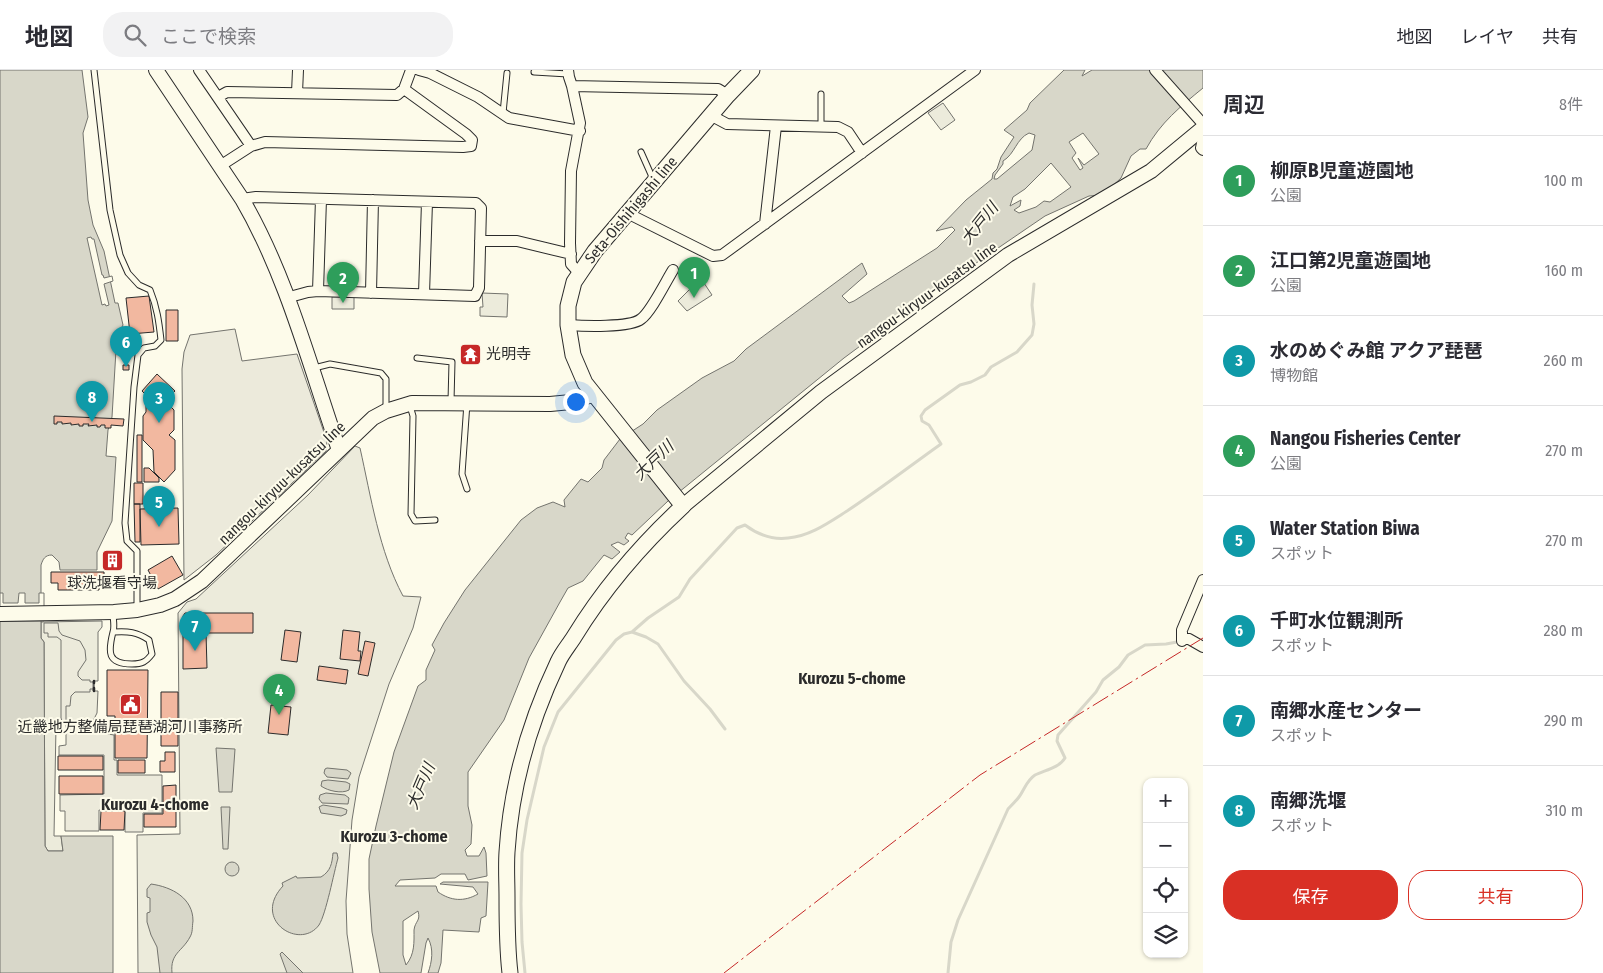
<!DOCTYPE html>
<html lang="ja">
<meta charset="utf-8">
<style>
:root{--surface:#fff;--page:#f2f2f3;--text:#2b2b33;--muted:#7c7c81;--line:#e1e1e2;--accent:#d93025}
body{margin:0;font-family:"Fira Sans Condensed","Noto Sans JP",sans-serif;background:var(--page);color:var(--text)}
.controls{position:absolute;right:15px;bottom:15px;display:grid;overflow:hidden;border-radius:10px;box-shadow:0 1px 4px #0004}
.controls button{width:45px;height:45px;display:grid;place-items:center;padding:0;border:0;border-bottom:1px solid var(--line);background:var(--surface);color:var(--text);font:25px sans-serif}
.you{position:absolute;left:575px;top:331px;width:18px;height:18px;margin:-12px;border:4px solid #fff;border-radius:50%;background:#1a73e8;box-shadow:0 0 0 8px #1a73e833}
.badge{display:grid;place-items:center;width:32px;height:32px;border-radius:50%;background:var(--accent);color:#fff;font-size:16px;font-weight:700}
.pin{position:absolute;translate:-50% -41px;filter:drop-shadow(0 1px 2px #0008)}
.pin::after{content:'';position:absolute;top:26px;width:18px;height:15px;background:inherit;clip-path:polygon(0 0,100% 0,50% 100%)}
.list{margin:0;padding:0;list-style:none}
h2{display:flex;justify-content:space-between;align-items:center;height:65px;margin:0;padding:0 20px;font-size:21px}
h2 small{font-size:16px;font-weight:400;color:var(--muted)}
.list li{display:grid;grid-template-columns:32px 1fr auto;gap:15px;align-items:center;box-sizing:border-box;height:90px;padding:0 20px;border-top:1px solid var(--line)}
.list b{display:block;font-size:19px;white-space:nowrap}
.list p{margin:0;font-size:16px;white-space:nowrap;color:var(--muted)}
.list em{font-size:16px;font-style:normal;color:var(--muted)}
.actions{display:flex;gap:10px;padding:15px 20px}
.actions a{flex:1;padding:11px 0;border:1px solid var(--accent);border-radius:20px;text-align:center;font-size:18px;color:var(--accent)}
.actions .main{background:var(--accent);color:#fff}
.icon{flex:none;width:28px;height:28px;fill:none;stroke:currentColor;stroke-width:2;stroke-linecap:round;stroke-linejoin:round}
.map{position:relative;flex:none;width:1203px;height:903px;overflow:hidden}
header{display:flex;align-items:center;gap:30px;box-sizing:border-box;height:70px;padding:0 25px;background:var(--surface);border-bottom:1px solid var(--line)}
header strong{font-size:24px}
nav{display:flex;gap:28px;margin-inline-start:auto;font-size:18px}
.search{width:350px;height:45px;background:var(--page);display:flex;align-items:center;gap:12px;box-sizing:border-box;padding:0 18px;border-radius:20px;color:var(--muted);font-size:19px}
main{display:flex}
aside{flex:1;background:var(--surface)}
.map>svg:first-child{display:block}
</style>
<header>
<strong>地図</strong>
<div class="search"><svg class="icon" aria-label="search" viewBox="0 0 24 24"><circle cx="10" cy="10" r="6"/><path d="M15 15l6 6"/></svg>ここで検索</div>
<nav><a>地図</a><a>レイヤ</a><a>共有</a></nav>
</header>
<main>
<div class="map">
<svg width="1203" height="903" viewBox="0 0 1203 903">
<rect width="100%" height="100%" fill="#fdfbea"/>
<path fill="#ecebdb" stroke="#74746e" d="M943,33L955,50L941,60L928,43Z
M699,210L704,213L712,225L687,241L678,231Z
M482,223L508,224L507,247L480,246V237H483Z
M354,226V239H332V227Z
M355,376L360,378C371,427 379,481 403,526L421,527L413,558L389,614L359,707L352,750L346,831L347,864L353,903H138L137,765L180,764L178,543L187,532L196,529L308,425Z
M102,551V557L98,562V611H93V621H98L97,643L93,651H61L60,656H56L54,766H61L63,781H48L45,776L44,572L41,568V552Z"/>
<path fill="#eceadb" stroke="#74746e" d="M235,259L242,291L297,284L327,371L326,381L216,485L184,510L182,299L184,282L190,265Z
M44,553H58L59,561L62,565L80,571L85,580L86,590L78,602V606L82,610H90V612H93V619H90V622H75L71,626L70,636H66V651H62L61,648V570L57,567H48V563H44Z
M66,651L108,652V664L114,665V690H117V705H162V743H143V762H125V740H99V761H65V741H60V725L104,724V685H59V676L66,675Z"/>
<path fill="#d8d7c9" stroke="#74746e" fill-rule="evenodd" d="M0,0H82L88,47L83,63L88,130L93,155L104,181L115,233H118L123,255L121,259V269L116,280L112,347L108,360L106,386L116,387L112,451L97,482V500H60L59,492L52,485C45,485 43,489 41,495V568L44,572L45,776L48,781H63L61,766H113V903H0Z
M1064,0H1085L1082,6L1092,0H1203V18C1181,36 1160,53 1146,79H1140L1131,86L1121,108L1103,125L1089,126L1045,146L922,230L844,288L668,431L632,465L628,463L625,468L629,471L624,475L618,472L611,475L620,482L612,489L604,485L583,511L568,518L560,532L529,588L504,650L468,702V736L472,755L471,774L465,780L467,786H479L484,777L486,783L487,806L468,810L465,804H441L435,808L400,810L395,816H436L438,822C451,831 464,832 478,824L473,817L440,814L443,812H488L486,846L481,848L479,862L443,860L441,893L438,903H428C432,892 434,879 428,868L426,873L421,903H380L372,862L369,819V789L376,756L394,682L418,616L426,610V600L435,580L432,575L444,553L465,520L521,450L537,438L553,432L565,437L564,430L581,409L588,412L602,398L604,390L620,369L643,354L657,340L702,308L734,291L746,279L862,193L867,204L842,226L849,233L854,231L937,178L955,160L952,157L936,161L966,130L992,109L993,103L997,99L1001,87L1014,67L1004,60L1027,40L1030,33ZM1029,63L1035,65L1032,80L997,109H994L995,105L1003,94V91C1015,84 1016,69 1029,63ZM1083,63L1099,84L1084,95L1078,88L1083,98L1080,100L1072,88L1076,83L1069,72ZM1051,93L1071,117L1050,132L1044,131L1036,137L1019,143L1014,140L1020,136L1021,130L1010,136L1013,127L1025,119ZM418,841C421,851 415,851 414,860C414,872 415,884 406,895L403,885V851Z
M216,678L235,679L232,722H219Z
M327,698L347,700L351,703L348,709L327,707L324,703L325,699Z
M328,710L346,712L350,714L349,720C342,724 328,721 321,716L322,711Z
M326,723L345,725L349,728L348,734L322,733L319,729L320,725Z
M323,735L342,738L347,740L346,744L341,746L321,743L319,737Z
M221,737H230L228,779H223Z
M333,783H337L338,788C334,802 326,844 319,855C300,881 251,850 283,816L282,813L296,806L297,808L321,807C331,801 332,793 333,783Z
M225 799a7 7 0 1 1 14 0a7 7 0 1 1-14 0Z
M151,814C172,817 193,828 193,851C192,857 193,862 190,867C182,882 170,883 172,903H160L157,877L151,865L147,852V843L150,842V828L147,827V819Z
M282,882L303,903H287L280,884Z"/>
<path fill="#fdfbea" stroke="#74746e" d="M91,167L92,169H94L102,205H103L104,208L112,206L113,211L104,214L109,235L106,236L105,234L102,235L87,168Z
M0,523H3V533H18L19,523H25V533H39V523H44V551H0Z"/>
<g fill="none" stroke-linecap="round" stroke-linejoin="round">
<path stroke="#d8d7c9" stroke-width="3" d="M632,562L646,567L658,574L684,611L710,639L725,659
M525,903L522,872L521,834L522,783L527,750L544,677L558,642L616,570L624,564L632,562L648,548L679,527L690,509L737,458L745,455C757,464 772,470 788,468C810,466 828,453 847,441C879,420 910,396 941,374L929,355L922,351L921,346L925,340L960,315L971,312L985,305L991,297L1017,282L1032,265L1034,254L1032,235L1034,214
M948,903L951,872L958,850L1008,739C1012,735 1016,731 1019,727C1025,719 1026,711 1035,705C1045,700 1059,698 1065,688L1057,671L1058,665L1096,622L1103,610L1119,597L1128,585L1145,575L1166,574L1177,572L1180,569"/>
</g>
<path fill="#f2b8a0" stroke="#2b2b2b" d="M149,226L154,262L130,264L126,228Z
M166,240H178V271H166Z
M123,295H129V300H123Z
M157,304L175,321L165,331L174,340V360L169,365L175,370V400L164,412L154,402L153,380L143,370V346L146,342V325L142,321Z
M54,346L124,349L123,356L111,355V358H105V355H101L100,357H97V355L88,356L89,354H83V356H79V354L71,355V353L62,354V352H57V354H54Z
M137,365H142V412H137Z
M144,398H149L159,408V412H144Z
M134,413H143V434H134Z
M134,434H140V472H135Z
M178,438L179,474L141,475L140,439Z
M106,481H121V495H106V492H104V488H106Z
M172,486L183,505L158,519L148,500Z
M51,502H104V512H99V520H58V513H51Z
M185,543H253V563H206L207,598L183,599V546Z
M285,560L301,562L297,592L281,590Z
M343,560L360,562L358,581H361L360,591L340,589Z
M365,571L375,573L368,606L358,604Z
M319,596L348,600L346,614L317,610Z
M107,600H148L147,688H115V646H107Z
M161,622H178V676H161Z
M271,635L291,637L288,665L268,663Z
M165,682H175V702H160V691H165Z
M58,686H103V700H58Z
M118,690H145V703H118Z
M59,706H103V724H59Z
M176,715V757H144V744H163V716Z
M101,741H125L124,760H100Z"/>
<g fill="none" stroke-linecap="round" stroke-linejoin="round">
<defs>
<path id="lane" d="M94,0L110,140L120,185L128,203L139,215L150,220C157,237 159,252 161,270L155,276L144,278L138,285L134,317L125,453L127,471L137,481V538
M534,2L568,4
M503,43L507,3
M821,56V24
M641,82L653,109
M417,288L452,292L451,331
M314,298L330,294L381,303L386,309V339
M410,336L413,346L411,444L415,451L435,450
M467,419L462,404L467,333
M113,543C113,549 115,557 113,562C108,582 107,594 132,594C142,594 146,592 152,584L149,570C137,562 128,561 114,562"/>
<path id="street" d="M199,0L251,76
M419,0L430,3L478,27L509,48L580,61
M568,0L569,7L572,16L580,53L571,101L570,173L571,194L579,203
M1155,0L1203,54
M572,16L718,19L728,25
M297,23L298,0
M218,27L227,22L397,25L404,19L411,0
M712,46L727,54L838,57L848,62L862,83
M1203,68L1201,78L1203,80
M220,96L251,76L265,72L463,77L471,76L472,70L466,64L404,19
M242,129L256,127L476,133L481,138L479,218L475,226L318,221L308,222L286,228
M627,143L713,186L722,185L975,0
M765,154L776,56
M480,171H517L571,184
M318,221L321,129
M371,223L373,130
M424,224L427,132
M568,255C583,256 630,258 641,249C651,242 666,211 673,200
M1182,568L1189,569L1203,577
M1182,571V560L1203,510"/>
<path id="secondary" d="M156,0L242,129C287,206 310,297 339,380
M683,436L821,322L1008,185L1151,101L1203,58
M0,544L114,542L137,540L160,535L175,529L202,511L373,348L386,341L412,333L550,334L571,332L592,325"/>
<path id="primary" d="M510,903C507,878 507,853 507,827C507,812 506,797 507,782C511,717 530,651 558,592C562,583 569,575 574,567C604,518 641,475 683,436L585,313L573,285L568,255V236L574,212L595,181L728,25L752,0"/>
</defs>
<use href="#lane" stroke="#2b2b2b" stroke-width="7"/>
<use href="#street" stroke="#2b2b2b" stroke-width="12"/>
<use href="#secondary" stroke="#2b2b2b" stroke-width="16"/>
<use href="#primary" stroke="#2b2b2b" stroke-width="17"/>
<use href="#lane" stroke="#fdfbea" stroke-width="5"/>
<use href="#street" stroke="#fdfbea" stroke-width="10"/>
<use href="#secondary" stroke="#fdfbea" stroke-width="14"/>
<use href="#primary" stroke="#fdfbea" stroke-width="15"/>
<path stroke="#2b2b2b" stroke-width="1" stroke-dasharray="6 2.5" stroke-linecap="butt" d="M94,613V618"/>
<path stroke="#2b2b2b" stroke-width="2.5" d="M94,611V613
M94,621V618"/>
<path stroke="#c62828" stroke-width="1" stroke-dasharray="18 4 2.5 4" stroke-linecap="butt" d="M724,903L980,705L1203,568"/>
</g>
<defs>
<symbol id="temple-square" viewBox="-11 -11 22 22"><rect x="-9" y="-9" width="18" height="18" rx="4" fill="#c62828" stroke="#fdfbea"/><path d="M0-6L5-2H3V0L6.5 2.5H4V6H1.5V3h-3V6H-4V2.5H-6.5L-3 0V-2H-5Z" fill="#fff"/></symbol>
<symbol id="building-square" viewBox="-11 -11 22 22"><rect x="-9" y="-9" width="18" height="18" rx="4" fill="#c62828" stroke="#fdfbea"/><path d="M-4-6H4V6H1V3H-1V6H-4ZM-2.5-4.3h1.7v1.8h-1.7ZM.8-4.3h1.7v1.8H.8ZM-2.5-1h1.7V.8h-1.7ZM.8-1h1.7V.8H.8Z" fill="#fff"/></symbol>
<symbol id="civic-square" viewBox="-11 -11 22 22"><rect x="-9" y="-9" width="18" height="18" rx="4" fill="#c62828" stroke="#fdfbea"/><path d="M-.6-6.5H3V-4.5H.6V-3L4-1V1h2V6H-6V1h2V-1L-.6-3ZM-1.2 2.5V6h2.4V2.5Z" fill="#fff"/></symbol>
</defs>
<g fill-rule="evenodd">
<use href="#temple-square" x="458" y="272" width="25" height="25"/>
<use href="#building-square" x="100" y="478" width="25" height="25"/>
<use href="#civic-square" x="118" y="622" width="25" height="25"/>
</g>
<g text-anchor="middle" stroke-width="4" stroke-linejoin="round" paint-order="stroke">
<g font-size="15" fill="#2b2b2b" stroke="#fdfbea">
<text transform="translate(631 140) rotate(-50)" y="5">Seta-Oishihigashi line</text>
<text transform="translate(927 225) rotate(-36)" y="5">nangou-kiryuu-kusatsu line</text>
<text transform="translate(282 413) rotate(-44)" y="5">nangou-kiryuu-kusatsu line</text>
</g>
<g font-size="15" fill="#2b2b2b" stroke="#fdfbea">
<text x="486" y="289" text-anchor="start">光明寺</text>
<text x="112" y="518">球洗堰看守場</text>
<text x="130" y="662">近畿地方整備局琵琶湖河川事務所</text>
</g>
<g font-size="16" font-style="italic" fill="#2b2b2b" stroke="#fdfbea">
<text transform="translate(979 153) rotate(-51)" y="6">大戸川</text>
<text transform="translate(653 390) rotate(-44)" y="6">大戸川</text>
<text transform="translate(420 716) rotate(-67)" y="6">大戸川</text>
</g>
<g font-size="16" font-weight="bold" fill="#2b2b2b" stroke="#fdfbea">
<text x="852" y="614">Kurozu 5-chome</text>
<text x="155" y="740">Kurozu 4-chome</text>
<text x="394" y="772">Kurozu 3-chome</text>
</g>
</g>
</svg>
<div class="controls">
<button>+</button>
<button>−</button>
<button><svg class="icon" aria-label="locate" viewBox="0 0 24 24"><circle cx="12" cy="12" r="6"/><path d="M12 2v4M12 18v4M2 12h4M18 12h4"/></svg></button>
<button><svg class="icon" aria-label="layers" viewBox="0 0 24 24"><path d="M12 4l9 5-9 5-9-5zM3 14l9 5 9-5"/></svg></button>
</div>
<div class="you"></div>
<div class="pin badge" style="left:694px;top:228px;background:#2e9e5b">1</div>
<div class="pin badge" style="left:343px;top:233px;background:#2e9e5b">2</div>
<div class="pin badge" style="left:159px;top:353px;background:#0f9aa8">3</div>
<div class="pin badge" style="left:279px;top:645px;background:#2e9e5b">4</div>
<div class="pin badge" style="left:159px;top:457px;background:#0f9aa8">5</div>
<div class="pin badge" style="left:126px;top:297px;background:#0f9aa8">6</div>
<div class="pin badge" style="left:195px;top:581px;background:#0f9aa8">7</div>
<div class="pin badge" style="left:92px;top:352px;background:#0f9aa8">8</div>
</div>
<aside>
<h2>周辺<small>8件</small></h2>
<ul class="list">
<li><span class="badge" style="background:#2e9e5b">1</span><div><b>柳原B児童遊園地</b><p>公園</p></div><em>100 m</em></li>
<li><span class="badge" style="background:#2e9e5b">2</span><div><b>江口第2児童遊園地</b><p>公園</p></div><em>160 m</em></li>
<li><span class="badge" style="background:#0f9aa8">3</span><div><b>水のめぐみ館 アクア琵琶</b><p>博物館</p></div><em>260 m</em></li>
<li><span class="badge" style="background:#2e9e5b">4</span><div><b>Nangou Fisheries Center</b><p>公園</p></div><em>270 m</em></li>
<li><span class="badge" style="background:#0f9aa8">5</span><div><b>Water Station Biwa</b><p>スポット</p></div><em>270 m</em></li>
<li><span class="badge" style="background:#0f9aa8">6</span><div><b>千町水位観測所</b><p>スポット</p></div><em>280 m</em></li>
<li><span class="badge" style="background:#0f9aa8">7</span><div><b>南郷水産センター</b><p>スポット</p></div><em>290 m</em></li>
<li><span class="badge" style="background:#0f9aa8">8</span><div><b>南郷洗堰</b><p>スポット</p></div><em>310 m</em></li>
</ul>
<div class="actions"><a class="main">保存</a><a>共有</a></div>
</aside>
</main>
